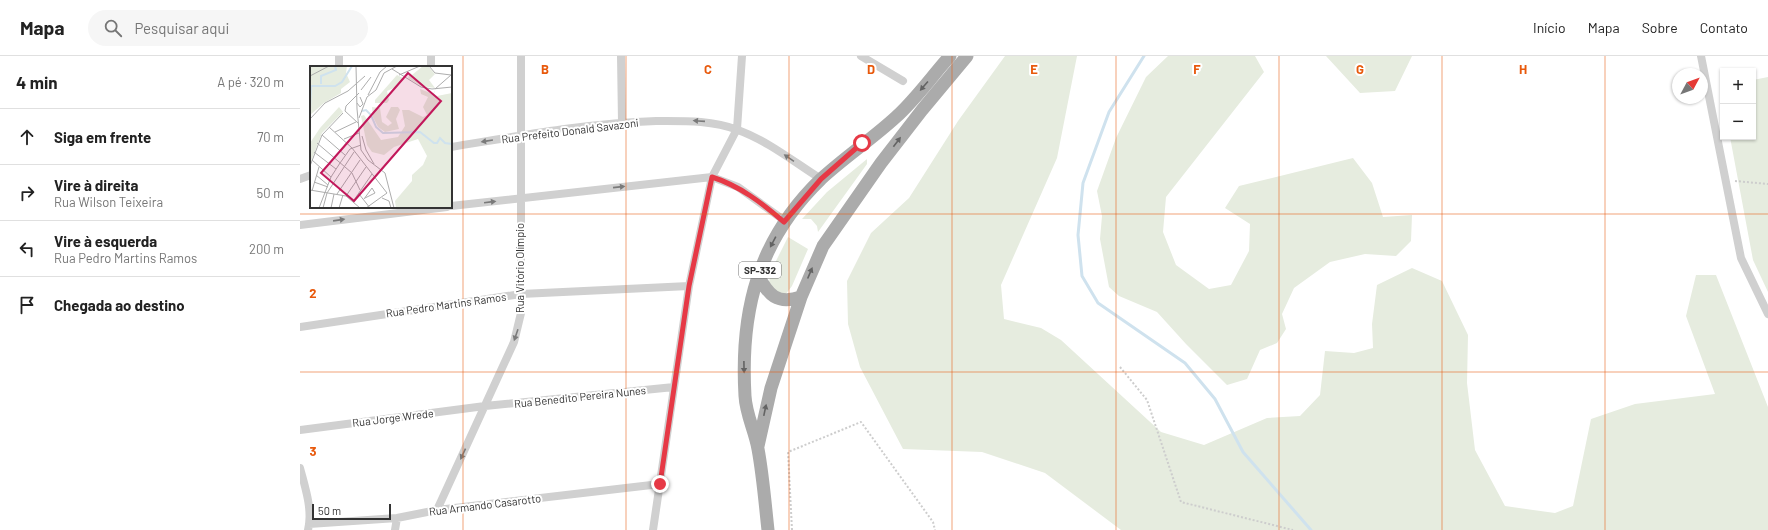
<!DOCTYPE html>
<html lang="pt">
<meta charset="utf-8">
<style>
:root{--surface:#fff;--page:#f6f6f6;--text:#222;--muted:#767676;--line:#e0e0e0}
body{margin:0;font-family:Barlow,sans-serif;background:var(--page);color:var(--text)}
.controls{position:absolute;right:12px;top:12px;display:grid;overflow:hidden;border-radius:0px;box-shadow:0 1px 3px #0004}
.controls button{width:36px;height:36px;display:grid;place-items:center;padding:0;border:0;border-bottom:1px solid var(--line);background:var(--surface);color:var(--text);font:20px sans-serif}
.compass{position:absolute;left:1372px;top:12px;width:36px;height:36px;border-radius:50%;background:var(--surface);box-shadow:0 1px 3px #0004;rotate:49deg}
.scale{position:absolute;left:12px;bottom:10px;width:79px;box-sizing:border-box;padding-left:4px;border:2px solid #333;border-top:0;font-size:11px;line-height:14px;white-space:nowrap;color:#333;-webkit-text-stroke:3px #fff;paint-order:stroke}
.stop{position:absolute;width:12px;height:12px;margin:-9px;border:3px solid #e63946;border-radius:50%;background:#fff}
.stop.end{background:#e63946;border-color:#fff;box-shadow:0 1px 4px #0008}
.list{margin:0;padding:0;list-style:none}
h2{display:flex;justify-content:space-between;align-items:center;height:52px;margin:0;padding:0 16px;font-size:17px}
h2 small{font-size:13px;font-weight:400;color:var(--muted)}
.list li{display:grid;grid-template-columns:26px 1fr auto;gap:12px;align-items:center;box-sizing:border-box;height:56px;padding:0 16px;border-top:1px solid var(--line)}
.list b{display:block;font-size:15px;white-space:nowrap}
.list p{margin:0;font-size:13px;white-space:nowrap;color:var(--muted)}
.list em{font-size:13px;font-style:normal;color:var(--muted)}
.icon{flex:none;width:22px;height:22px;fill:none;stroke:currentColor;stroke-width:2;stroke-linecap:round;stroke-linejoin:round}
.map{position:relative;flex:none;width:1468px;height:474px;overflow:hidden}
header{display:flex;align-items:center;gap:24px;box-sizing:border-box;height:56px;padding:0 20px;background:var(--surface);border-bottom:1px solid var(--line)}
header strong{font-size:19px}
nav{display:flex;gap:22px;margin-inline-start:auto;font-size:14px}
.search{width:280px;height:36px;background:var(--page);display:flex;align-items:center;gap:10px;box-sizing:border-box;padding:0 14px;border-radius:22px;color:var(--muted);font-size:15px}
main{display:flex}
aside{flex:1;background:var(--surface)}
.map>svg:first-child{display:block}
</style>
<header>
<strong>Mapa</strong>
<div class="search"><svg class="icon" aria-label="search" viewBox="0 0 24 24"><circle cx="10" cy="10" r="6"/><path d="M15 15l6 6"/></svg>Pesquisar aqui</div>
<nav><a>Início</a><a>Mapa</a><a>Sobre</a><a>Contato</a></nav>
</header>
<main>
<aside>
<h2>4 min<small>A pé · 320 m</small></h2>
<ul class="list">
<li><svg class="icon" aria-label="ahead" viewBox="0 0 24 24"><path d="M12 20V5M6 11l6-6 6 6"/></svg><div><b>Siga em frente</b></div><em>70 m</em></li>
<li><svg class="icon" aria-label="right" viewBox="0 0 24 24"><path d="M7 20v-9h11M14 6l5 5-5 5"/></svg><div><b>Vire à direita</b><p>Rua Wilson Teixeira</p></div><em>50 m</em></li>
<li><svg class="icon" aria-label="left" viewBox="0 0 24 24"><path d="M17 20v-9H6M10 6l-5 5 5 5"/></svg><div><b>Vire à esquerda</b><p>Rua Pedro Martins Ramos</p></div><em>200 m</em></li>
<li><svg class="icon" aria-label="arrive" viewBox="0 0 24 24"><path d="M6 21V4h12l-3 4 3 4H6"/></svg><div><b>Chegada ao destino</b></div></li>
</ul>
</aside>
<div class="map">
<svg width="1468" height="474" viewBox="0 0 1468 474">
<rect width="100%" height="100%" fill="#fff"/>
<path fill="#e6ecdf" d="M705,0H777L757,102L701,229L704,263L741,272L761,284L861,376L904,389L967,362L1000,360L1020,339L1025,295L1054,297L1073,292L1072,268L1077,229L1112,212L1142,225L1168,279L1167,327L1175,394L1205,450L1255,457L1273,450L1291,363L1335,348L1415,338L1386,260L1396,219H1416L1468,351V474H821L745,417L682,396L603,393L560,311L548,268L547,225L571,177L609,142L658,65Z
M868,0H955L964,16L866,141L863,176L876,209L909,233L931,229L949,195L950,168L925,152L939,130L1053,102L1072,127L1083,161L1112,159L1111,185L1096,200L1065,198L1030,206L994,232L982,258L986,273L977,287L960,294L947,323L927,329L886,288L857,256L819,240L809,231L800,183L802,160L797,135L816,82L846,21Z
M1026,0H1112L1095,35L1060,37Z
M1468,21V236L1453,204L1430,81H1453V24Z
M567,103V108L518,176L517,170L511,163H502L527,136Z
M488,181L508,193L492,230L485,239L473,236L468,230L472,213Z"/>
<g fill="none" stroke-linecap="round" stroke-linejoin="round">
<path stroke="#cfe2ee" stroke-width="3" d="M844,0L809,56L783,127L778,179L782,220L798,247L885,307L915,343L943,396L1011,474"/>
<path stroke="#cdcdcd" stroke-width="2" stroke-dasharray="2 2" stroke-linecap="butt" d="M1435,125L1468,128
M820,311L847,344L881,446L993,474
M492,474L488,396L561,366L633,466L635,474"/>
<path stroke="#d0d0d0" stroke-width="8" d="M39,0V11
M131,0V11
M321,0L322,66
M561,0L603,25
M1401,0L1441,202L1468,258
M151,91C219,80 288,67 356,65C384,65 411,64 438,74C468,85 494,106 521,123
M0,123L11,119
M151,150L412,121L438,131L485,165
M0,169L147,151
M0,271L221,238L389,230
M0,374L185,350L374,331
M0,412C5,431 13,454 8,474
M137,454L214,286L221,257V0
M9,468L97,462L137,454L360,428
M95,474L97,462
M353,474L389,230L412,121L437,73L442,0"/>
<path stroke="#ababab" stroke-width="13" d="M458,219C468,239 477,249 501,241
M458,390L471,332L501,241L523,190L581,107L622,54L667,0
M468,474C465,447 463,420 458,393C455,375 446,359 445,340C440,254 458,184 521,123C545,101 572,83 596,61C616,43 632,20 650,0"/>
</g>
<defs><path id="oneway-solid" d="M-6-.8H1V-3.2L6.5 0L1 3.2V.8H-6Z"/></defs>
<g fill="#636363">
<use href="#oneway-solid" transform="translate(624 30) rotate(131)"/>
<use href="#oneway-solid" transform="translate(597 86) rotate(-53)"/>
<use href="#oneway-solid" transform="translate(473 186) rotate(118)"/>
<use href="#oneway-solid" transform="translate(510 217) rotate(-67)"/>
<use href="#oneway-solid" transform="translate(444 311) rotate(89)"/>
<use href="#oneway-solid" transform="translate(465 354) rotate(-78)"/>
</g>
<g fill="#7a7a7a">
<use href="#oneway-solid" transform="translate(399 65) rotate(-176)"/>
<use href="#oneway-solid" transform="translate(187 85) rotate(171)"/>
<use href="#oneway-solid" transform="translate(489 102) rotate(-146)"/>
<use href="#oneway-solid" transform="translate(319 131) rotate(-6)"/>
<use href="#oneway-solid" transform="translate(190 146) rotate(-7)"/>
<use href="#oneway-solid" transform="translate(39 164) rotate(-8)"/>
<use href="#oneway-solid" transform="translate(216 279) rotate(109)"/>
<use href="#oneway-solid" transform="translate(163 398) rotate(115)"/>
</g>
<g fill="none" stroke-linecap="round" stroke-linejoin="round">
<path stroke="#e63946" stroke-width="5" d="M360,428L389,230L412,121C440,130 462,147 484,166L521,123L562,87"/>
</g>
<path fill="none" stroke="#e8590c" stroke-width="1" stroke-opacity="0.55" d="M163,0V474M326,0V474M489,0V474M652,0V474M816,0V474M979,0V474M1142,0V474M1305,0V474M0,158H1468M0,316H1468"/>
<g text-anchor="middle" stroke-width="4" stroke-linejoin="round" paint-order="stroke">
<rect fill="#fff" stroke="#707070" stroke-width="1" x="439" y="206" width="42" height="16" rx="3"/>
<g font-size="10" font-weight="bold" fill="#333">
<text x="460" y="218">SP-332</text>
</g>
<g font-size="11" fill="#333" stroke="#fff">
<text transform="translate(270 75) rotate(-7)" y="4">Rua Prefeito Donald Savazoni</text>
<text transform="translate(220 212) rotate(-90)" y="4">Rua Vitório Olímpio</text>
<text transform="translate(146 249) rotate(-8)" y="4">Rua Pedro Martins Ramos</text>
<text transform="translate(280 341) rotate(-6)" y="4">Rua Benedito Pereira Nunes</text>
<text transform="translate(93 362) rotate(-7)" y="4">Rua Jorge Wrede</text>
<text transform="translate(185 449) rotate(-7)" y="4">Rua Armando Casarotto</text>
</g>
</g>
<g transform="translate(10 10)">
<rect width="142" height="142" fill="#fff"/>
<path d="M0,0H37L36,7L40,16L31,23V27L14,37L0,49ZM113,0H118L125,8L119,14L125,22L111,20L98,12L100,7L102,9ZM87,9L93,12L86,21L77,25L79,34L77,37H65V34ZM110,23L123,28L125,24L124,28L127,30L142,27V142H86L85,135L102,115V109L113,99L117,90L108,73L84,81L74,89L62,86L57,79L51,50L54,49L71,74L88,71L95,60L92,44H99L113,51L117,49L113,41L118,31L111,28ZM29,41L33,46L12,67L0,98V77L10,62ZM62,41L70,42L72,56L78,60L82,57L76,51L81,41H88L90,44L86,53L89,63L75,66L68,61L63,51Z" fill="#e6ecdf"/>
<path fill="none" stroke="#cfe2ee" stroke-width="2" d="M11,18V10L26,4L25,0M0,42L1,20H25L32,16L42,0M52,45L56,44L61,49L66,61L73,67L110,66L124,77H127L130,72L135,77L142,78"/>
<path fill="none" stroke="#adadad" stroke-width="1" d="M46,0L47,43L51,84L58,94L75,107L84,142M119,0L125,7L141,9M82,3L111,21L122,23L142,21M89,9L110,0M0,10L19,0M125,23L141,9M51,24L61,11M58,29L70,6L77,0M57,31L66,24L74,7L87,0M47,37L50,41L53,38L50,31M35,45L36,40L49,27M35,45L48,57M49,52L57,31M0,53L15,37L38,25L55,10M19,61L42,82L77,127L56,142M25,66L46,56M12,69L35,89M52,70L56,84L64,98M34,73L49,67M7,77L42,107L50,124M4,86L26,103M2,94L21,111M0,100L12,69L33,47M6,109L18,119M4,116L18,121M0,124L36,130L50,142M2,125L9,101M27,128L50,94M49,128L60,142M36,130L56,101M72,132L79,135L81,142M54,133L62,122L65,127L55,132M44,134L62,108M9,142L21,111L30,97L40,83L51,79M13,142L17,127L44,86M21,142L24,128M29,142L33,129"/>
<path fill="#c2185b" fill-opacity="0.15" stroke="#c2185b" stroke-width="2" d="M98,7L131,35L44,135L11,107Z"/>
<rect width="142" height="142" fill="none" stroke="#333" stroke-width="2"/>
</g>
<g font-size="13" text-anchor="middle" font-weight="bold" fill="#e8590c" stroke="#fff" stroke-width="4" stroke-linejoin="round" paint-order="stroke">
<text x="245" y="18">B</text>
<text x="408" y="18">C</text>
<text x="571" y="18">D</text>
<text x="734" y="18">E</text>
<text x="897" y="18">F</text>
<text x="1060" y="18">G</text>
<text x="1223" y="18">H</text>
<text x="13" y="242">2</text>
<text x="13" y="400">3</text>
</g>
</svg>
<div class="controls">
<button>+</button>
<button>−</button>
</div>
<svg class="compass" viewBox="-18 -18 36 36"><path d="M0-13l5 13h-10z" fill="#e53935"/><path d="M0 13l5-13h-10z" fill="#767676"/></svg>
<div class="scale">50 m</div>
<div class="stop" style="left:562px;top:87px"></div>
<div class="stop end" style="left:360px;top:428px"></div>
</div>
</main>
